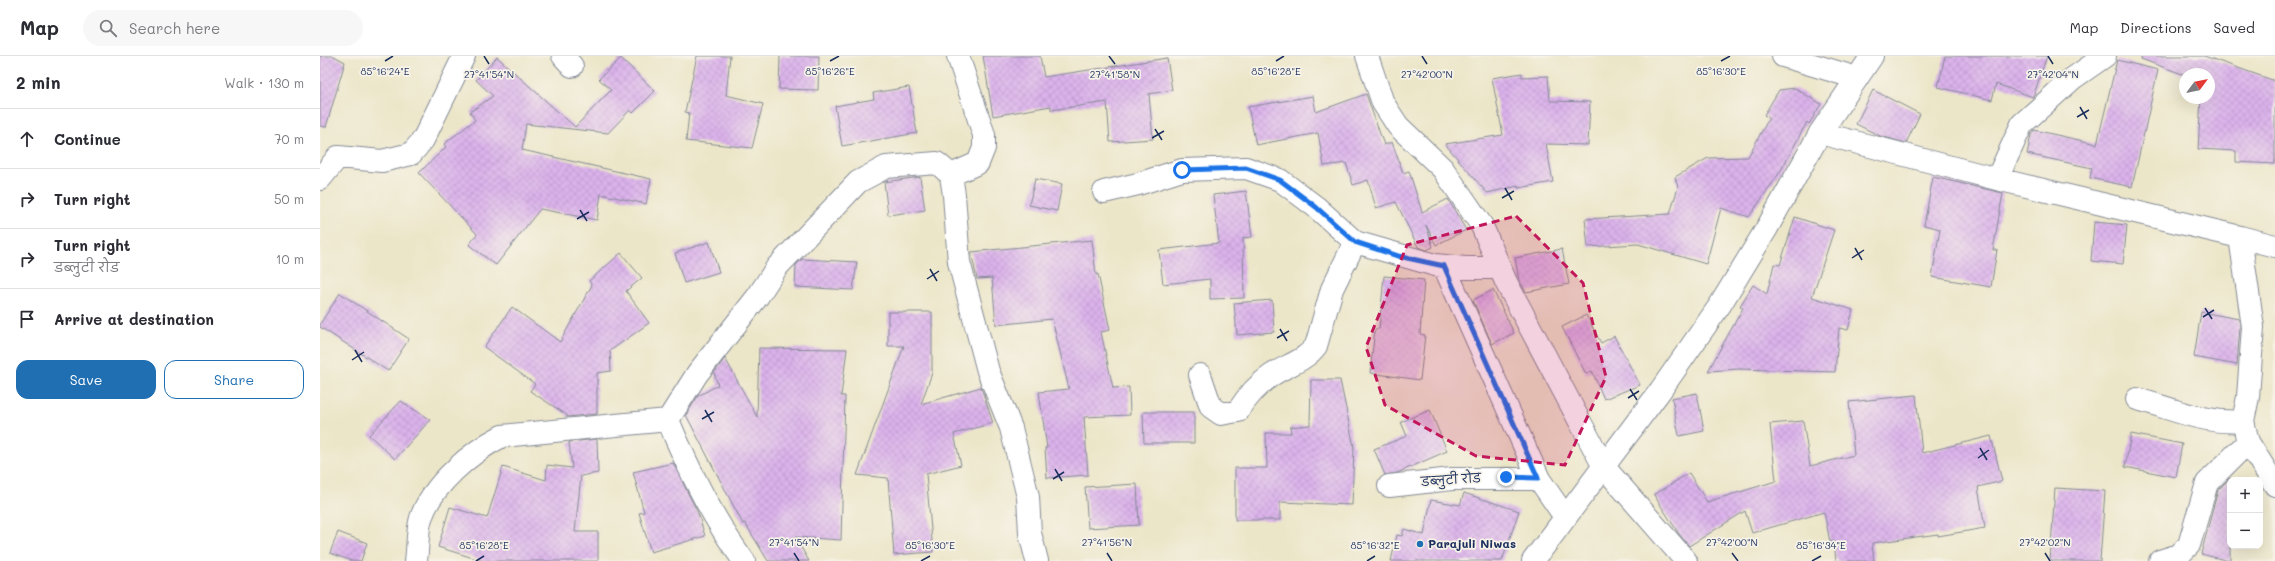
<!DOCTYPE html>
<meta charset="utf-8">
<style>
:root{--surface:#fff;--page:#f7f7f7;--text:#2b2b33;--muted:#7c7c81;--line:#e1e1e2;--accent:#1f6fb2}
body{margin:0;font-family:Mali,"Playpen Sans Deva",sans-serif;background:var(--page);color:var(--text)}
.controls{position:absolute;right:12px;bottom:12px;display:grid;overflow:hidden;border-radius:8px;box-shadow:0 4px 16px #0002}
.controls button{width:36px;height:36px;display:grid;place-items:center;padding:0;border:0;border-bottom:1px solid var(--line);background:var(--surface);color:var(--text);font:20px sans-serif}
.compass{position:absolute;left:1859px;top:12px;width:36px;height:36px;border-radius:50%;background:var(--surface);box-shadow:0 4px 16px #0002;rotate:58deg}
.stop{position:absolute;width:12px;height:12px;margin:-9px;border:3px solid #1a73e8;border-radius:50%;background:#fff}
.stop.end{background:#1a73e8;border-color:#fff;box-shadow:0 1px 4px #0008}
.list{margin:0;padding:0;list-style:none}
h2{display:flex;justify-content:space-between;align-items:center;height:52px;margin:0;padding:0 16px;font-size:17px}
h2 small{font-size:13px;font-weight:400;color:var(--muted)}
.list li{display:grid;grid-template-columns:26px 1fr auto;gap:12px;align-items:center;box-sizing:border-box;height:60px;padding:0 16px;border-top:1px solid var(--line)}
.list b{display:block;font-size:15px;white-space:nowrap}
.list p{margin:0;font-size:13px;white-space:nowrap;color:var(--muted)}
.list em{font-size:13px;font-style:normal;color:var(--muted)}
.actions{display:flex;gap:8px;padding:12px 16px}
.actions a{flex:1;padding:9px 0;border:1px solid var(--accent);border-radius:12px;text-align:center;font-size:14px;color:var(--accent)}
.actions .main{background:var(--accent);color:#fff}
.icon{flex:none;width:22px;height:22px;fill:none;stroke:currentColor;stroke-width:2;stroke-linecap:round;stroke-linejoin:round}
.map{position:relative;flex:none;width:1955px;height:505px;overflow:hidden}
header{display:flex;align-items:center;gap:24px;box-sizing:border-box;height:56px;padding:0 20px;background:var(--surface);border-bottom:1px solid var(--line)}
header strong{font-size:19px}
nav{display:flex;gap:22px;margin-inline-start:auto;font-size:14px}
.search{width:280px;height:36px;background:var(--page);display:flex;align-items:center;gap:10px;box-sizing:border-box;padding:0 14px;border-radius:22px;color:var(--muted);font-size:15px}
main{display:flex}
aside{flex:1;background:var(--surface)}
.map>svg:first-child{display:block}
</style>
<header>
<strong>Map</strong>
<div class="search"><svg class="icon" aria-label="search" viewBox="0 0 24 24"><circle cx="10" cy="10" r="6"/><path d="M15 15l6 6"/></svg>Search here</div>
<nav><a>Map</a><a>Directions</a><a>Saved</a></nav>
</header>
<main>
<aside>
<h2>2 min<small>Walk · 130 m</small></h2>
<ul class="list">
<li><svg class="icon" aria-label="ahead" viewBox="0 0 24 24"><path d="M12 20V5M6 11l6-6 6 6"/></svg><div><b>Continue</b></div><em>70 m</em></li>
<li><svg class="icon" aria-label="right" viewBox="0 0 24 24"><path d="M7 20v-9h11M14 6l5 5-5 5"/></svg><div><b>Turn right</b></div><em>50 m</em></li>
<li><svg class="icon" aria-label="right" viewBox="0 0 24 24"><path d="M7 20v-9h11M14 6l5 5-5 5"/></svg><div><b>Turn right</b><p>डब्लुटी रोड</p></div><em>10 m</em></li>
<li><svg class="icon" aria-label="arrive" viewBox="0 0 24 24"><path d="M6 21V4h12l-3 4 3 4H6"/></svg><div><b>Arrive at destination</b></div></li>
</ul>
<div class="actions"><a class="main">Save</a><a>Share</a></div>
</aside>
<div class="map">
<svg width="1955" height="505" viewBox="0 0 1955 505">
<defs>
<pattern id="building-cross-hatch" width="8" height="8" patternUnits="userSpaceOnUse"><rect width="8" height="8" fill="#dbb2eb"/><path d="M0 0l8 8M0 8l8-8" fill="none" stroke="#b9c"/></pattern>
</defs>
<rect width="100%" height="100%" fill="#f7f3e8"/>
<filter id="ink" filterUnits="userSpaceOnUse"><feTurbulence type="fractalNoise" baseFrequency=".025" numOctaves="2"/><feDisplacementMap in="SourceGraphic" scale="8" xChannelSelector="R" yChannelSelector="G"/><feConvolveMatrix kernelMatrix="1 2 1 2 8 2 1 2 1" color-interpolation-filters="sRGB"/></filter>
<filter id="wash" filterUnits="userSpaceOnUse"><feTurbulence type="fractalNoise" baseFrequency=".012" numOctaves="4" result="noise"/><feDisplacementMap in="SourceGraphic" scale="16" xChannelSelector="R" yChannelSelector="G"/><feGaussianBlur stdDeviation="0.9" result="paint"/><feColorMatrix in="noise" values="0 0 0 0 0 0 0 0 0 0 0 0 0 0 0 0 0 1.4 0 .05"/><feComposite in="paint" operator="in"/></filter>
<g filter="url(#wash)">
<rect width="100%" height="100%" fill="#ece6c9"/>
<g id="blocks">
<path fill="url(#building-cross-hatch)" d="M0,0H14L25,6L6,71L0,70Z
M377,0H410L406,39L443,48L432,92L366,85L369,57L365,56Z
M460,0H499L498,34L459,33Z
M663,0H720L724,21L847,2L852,34L829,38L833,83L790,86L787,46L731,54V50L673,60Z
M1625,0H1727L1713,41L1676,28L1672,44L1618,31Z
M1822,0H1884L1955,25V108L1916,106V95L1878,93L1881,42H1889V18L1865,19L1821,3Z
M177,1L255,71L291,34L279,23L301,2L335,35L313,57L310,54L288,77L206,68L202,94L331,123L326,148L281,138L277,164L220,153L176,209L149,189L157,178L99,117L126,91L124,88L155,64L150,56L173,40L156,24Z
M1797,4L1838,14L1812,131L1770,122L1772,112L1707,98L1711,79L1714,74L1777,88Z
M1202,17V21L1228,20L1230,45L1270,46L1268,89L1226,88L1233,126L1198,132V130L1167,137L1125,88L1183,79L1172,22Z
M589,31L597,77L522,90L515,50L554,43L553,37Z
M1475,32L1501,48L1489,68L1487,66L1460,116L1429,161L1401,152L1386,208L1318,188L1268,191L1265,163L1350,158L1358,131L1355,121L1388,102L1428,101L1449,62L1444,59L1459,34Z
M1553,34L1600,58L1586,87L1560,80L1536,68Z
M1046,38L1064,89L1072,86L1083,117L1089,115L1102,156L1128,143L1146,174L1116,189L1106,169L1113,191L1107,194L1098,191L1076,146L1056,152L1048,124L1033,129L1026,107L1004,110L998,77L936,89L928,51L993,40L996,56Z
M600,121L605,154L568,159L564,126Z
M1613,121L1683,137L1673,194H1677L1671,231L1612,221L1620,173L1604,169Z
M715,123L742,128L737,155L709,149Z
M926,135L932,181L923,182L924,242L890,243V223L843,228L839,194L899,187L893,139Z
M1475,161L1514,174L1492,241L1533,254L1528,274L1519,272L1515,316L1419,313L1388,315L1423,252L1420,250L1433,229L1447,238L1454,208L1460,209Z
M1774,166L1807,169L1803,208L1771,205Z
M772,184L776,219L778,218L790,274L781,276L793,332L809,331L810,359L764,361L768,419L727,422L725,392H727L719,336L749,333L732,263L676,269L672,222L657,223L651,196Z
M389,186L399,216L364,227L355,197Z
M1242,193L1249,228L1206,236L1199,224L1195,202Z
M301,197L322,222L306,235L329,267L290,295L291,315L277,317V358L247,361V359L210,335L215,328L164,291L192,251L240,286L272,229L269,225Z
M482,203L537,206L533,234L475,231L476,209Z
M1064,220L1104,224L1100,278L1105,279L1100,324L1050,317L1055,273H1059Z
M1173,234L1194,277L1172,288L1153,244Z
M20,237L89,283L68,315L0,271V268Z
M952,244L954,276L917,279L914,247Z
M568,256H612V317L601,348L661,331L673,367L634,378L641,409L606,418L613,496L574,499L568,422L537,419L584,290H568Z
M1881,256L1919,263L1920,271L1917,309L1874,301Z
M1266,259L1281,287L1294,280L1320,329L1284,343L1272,315L1266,318L1242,271Z
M439,292L527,293L521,340H525L521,484L475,481L489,505H448L425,467L423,468L366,359L378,340L398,329L394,317L405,302L437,361Z
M991,324H1020L1034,391L1032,449L960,446V464H915V412H947L946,377H971L970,371L990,369Z
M1377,337L1384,375L1359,380L1352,342Z
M1596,339L1602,397L1671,380L1682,425L1658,431L1665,472L1618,480V478L1552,487L1554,505H1516L1514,485L1510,486L1504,456L1432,477L1425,455L1369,490L1359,478L1334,439L1369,417L1387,446L1456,425L1450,368L1483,365L1490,410L1534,399L1529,346Z
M81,345L110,364L75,403L49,379Z
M1110,354L1127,395L1077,417L1065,419L1054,393L1087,380L1081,366Z
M823,356H874V387H824Z
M1811,378L1862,388L1856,421L1805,411Z
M277,383L278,417L261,420L255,476H278V505H163L118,491L130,451L167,462L183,411L226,424L227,409L252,412L249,386Z
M353,407L378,457L385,480L331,496L319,457L324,456L313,416Z
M1910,422V505H1909L1881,498L1898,434Z
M817,428L819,469L768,472L765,431Z
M1735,432L1785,435L1780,505H1730Z
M1144,437L1199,455L1182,505H1071L1077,479L1082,480L1084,473L1104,479L1111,444L1140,449Z
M18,476L47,487L41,505H32L10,497Z"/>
</g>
</g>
<g filter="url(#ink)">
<use href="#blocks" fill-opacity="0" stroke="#848a94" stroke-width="1"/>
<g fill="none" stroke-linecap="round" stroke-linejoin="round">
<defs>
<path id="minor" d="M243,0L252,10
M1047,0L1063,47L1078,70L1123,113L1162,170L1186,226L1284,411
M1463,0L1537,22
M1500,77L1677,123L1920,181L1933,271L1928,341L1923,365L1928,386L1955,429
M631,119L658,107L664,92V79L638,0
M0,123L18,101L62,105L91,98L103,84L144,0
M1677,123L1702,68L1752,23L1785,0
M784,136L818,128L862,114L926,112L960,124L996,151L1035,186L1115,209L1145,212H1180
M1920,181L1955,190
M1124,210L1219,423
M880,319L891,351L901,358L918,355C927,341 937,329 952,319C967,309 985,305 996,290L1012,233L1035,186
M1817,343C1854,353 1883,368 1923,365
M348,364L377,318L438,240L457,211L538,126L566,111L617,107L631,119L634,139L639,206L668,315L691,372L708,441L710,477L717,505
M348,364C369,414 392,462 424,505
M1069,430L1132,423H1219L1245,461
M96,505C98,491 97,475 101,462C112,429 151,396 182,380L348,364
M1840,505L1859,499L1869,489L1887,427L1928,386"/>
<path id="tertiary" d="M1284,411L1366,505
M1213,505L1340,335L1400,249L1447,172L1500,77L1552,0"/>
</defs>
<use href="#minor" stroke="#848a94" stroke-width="24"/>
<use href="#tertiary" stroke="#848a94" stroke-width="24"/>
<use href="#minor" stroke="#fff" stroke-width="22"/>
<use href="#tertiary" stroke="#fff" stroke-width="22"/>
</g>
</g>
<g fill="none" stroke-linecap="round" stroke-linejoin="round" filter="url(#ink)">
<path stroke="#1a73e8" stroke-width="5" d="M862,114L926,112L960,124L996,151L1035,186L1078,200L1124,210L1218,422L1186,421"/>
</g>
<path fill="#c2185b" fill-opacity="0.2" stroke="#c2185b" stroke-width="3" stroke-dasharray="8 5" stroke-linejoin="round" d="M1196,160L1263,227L1286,321L1245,409L1156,400L1065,349L1046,291L1087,189Z"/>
<path fill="none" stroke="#1b2f5e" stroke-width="1.5" d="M164,0L169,8M789,0L795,8M1102,0L1107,8M1728,0L1733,8M65,5L73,0M510,5L519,0M956,5L964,0M1401,5L1410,0M1760,51L1767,63M1757,61L1769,54M835,73L842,84M832,82L844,75M1185,132L1192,144M1182,142L1194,135M260,154L267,165M257,163L269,156M1535,192L1542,204M1532,202L1544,194M610,213L617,225M607,223L619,215M1885,252L1892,263M1883,261L1894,254M960,273L967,285M957,282L969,275M35,294L42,306M32,304L44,296M1310,333L1317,344M1308,342L1319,335M385,354L392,366M382,363L394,356M1660,392L1667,404M1658,402L1669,394M735,413L742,425M733,423L744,416M474,497L479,505M787,497L792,505M1412,497L1418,505M1725,497L1730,505M156,505L164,500M601,505L610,500M1047,505L1055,500M1492,505L1501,500"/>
<circle fill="#1f6fb2" stroke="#f7f3e8" stroke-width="1.5" cx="1100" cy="488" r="4"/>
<g text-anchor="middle" stroke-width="3.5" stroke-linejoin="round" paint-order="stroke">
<g font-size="12" fill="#1b2f5e" stroke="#f7f3e8">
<text transform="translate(1131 424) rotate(-4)" y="4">डब्लुटी रोड</text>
</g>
<g font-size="12" font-weight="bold" fill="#1b2f5e" stroke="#f7f3e8" text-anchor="start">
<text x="1108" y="492">Parajuli Niwas</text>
</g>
</g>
<g font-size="10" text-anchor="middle" fill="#1b2f5e" stroke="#f7f3e8" stroke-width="3.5" stroke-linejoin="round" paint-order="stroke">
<text x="956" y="19">85°16'28"E</text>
<text x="1401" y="19">85°16'30"E</text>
<text x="65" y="19">85°16'24"E</text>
<text x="510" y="19">85°16'26"E</text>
<text x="169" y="22">27°41'54"N</text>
<text x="795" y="22">27°41'58"N</text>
<text x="1107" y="22">27°42'00"N</text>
<text x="1733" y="22">27°42'04"N</text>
<text x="474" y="490">27°41'54"N</text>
<text x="787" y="490">27°41'56"N</text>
<text x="1412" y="490">27°42'00"N</text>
<text x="1725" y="490">27°42'02"N</text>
<text x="164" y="493">85°16'28"E</text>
<text x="610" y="493">85°16'30"E</text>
<text x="1055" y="493">85°16'32"E</text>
<text x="1501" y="493">85°16'34"E</text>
</g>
</svg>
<div class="controls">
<button>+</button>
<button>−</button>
</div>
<svg class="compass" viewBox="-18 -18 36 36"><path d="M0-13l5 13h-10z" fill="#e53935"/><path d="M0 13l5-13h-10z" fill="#7c7c81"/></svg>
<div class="stop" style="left:862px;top:114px"></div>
<div class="stop end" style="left:1186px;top:421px"></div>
</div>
</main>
